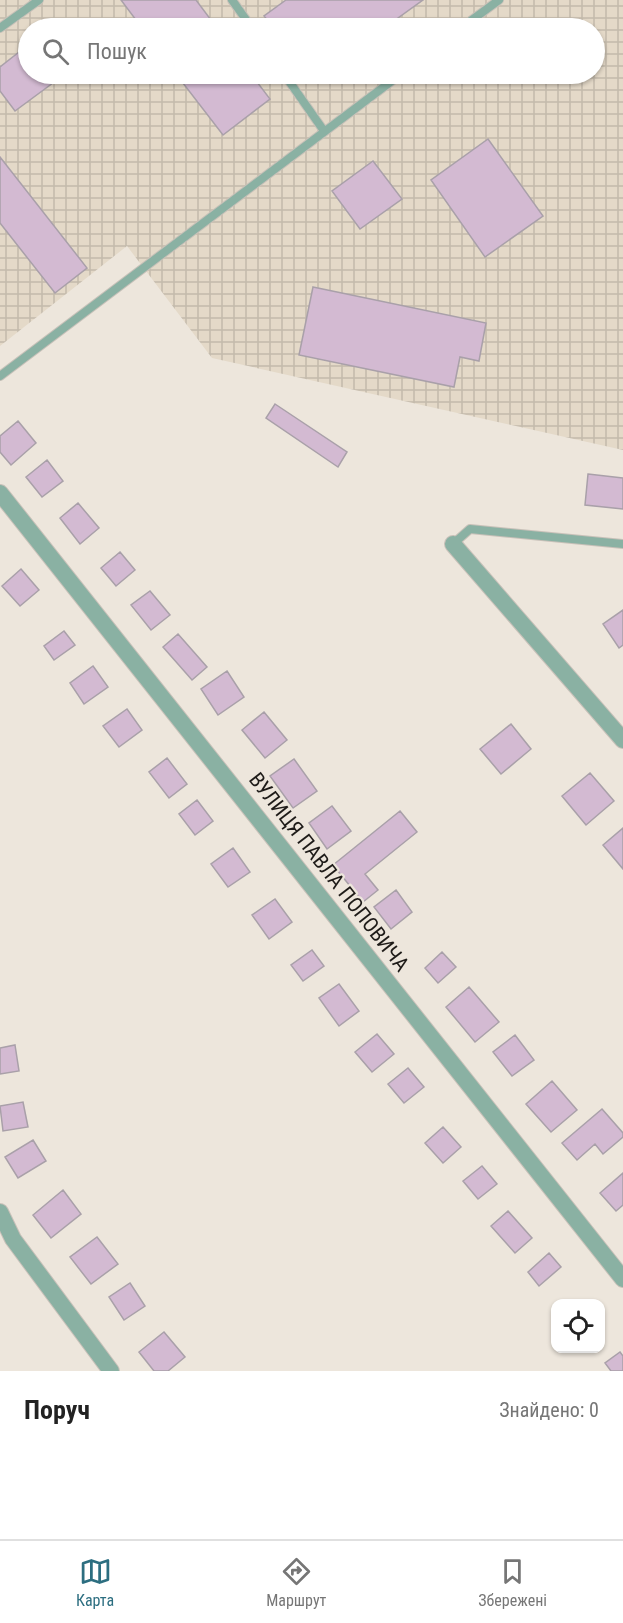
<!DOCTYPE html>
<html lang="uk">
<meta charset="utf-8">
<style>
:root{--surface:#fff;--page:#f2f2f2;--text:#222;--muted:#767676;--line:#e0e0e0;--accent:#2c6e80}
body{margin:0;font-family:"Roboto Condensed",sans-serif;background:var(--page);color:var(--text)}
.controls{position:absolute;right:18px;bottom:18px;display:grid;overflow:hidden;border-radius:12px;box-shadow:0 2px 4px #0004}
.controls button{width:54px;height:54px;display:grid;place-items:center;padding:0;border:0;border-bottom:2px solid var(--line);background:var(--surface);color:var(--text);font:30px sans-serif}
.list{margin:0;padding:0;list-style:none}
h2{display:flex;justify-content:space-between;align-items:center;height:78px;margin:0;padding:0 24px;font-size:26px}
h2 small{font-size:20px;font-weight:400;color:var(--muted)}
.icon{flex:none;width:33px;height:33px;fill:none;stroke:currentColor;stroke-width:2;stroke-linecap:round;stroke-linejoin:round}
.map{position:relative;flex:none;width:623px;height:1371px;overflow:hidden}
.search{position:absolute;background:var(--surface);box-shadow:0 2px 4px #0004;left:18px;right:18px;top:18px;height:66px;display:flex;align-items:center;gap:15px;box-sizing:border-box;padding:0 21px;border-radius:33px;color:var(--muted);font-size:22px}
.sheet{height:168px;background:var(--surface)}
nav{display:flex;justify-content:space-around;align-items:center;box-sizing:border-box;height:84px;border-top:2px solid var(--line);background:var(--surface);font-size:16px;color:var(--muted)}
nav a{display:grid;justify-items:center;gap:3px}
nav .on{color:var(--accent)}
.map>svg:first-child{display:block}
</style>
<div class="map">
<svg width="623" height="1371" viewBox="0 0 623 1371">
<defs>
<pattern id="industrial-grid" width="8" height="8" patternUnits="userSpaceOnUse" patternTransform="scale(1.5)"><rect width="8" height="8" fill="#e4d9c8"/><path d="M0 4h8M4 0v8" fill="none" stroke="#c3baab"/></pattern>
</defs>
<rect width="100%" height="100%" fill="#ede6dc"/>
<path fill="url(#industrial-grid)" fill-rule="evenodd" d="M0,0H623V450L212,358L127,246L0,346ZM28,28H594V74H28Z"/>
<path fill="#d3bad2" stroke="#a9a0a9" stroke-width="1.5" d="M121,0H196L217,28H142Z
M286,0H423L384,28H274L264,16Z
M60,22L65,28H51Z
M28,45V74H65L15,111L0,91V67Z
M176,74H251L270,99L223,135Z
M307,74H323L312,81Z
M488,139L543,216L485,257L431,180Z
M0,157L87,268L55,293L0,223Z
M373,161L402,199L360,229L332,191Z
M313,287L486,323L479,361L460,357L454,387L299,355Z
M275,404L347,452L338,467L266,418Z
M18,421L36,443L11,465L0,452V436Z
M47,460L63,481L42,497L26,477Z
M588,474L623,478V509L585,505Z
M78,503L99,528L80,544L60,518Z
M120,552L135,570L116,586L101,568Z
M21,569L39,590L20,606L2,586Z
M150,591L170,615L151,630L131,605Z
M623,610V645L619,648L603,624Z
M64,631L75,645L54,660L44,646Z
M178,634L207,667L192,680L163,647Z
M93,666L108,687L84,704L70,683Z
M227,671L244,697L218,715L201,689Z
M127,709L142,730L119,747L103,726Z
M264,712L287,740L265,758L242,730Z
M511,724L531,749L501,774L480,749Z
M167,758L187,784L169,798L149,772Z
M294,759L317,791L293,808L270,776Z
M590,773L614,801L586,825L562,796Z
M197,800L213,821L195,835L179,814Z
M332,806L351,831L327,849L309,823Z
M400,811L417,832L365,874L378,890L363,902L333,865Z
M623,828V869L603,845Z
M233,848L250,872L228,887L211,864Z
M396,890L412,912L391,929L374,907Z
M275,899L292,922L269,939L252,915Z
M312,950L324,966L303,981L291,965Z
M442,952L456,967L438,983L425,968Z
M339,984L359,1011L339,1026L319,998Z
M469,987L499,1022L475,1042L446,1007Z
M377,1034L394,1054L372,1072L355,1052Z
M515,1035L534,1060L512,1076L493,1052Z
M15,1045L19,1071L0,1074V1048Z
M408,1068L424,1087L404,1103L388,1084Z
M552,1081L577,1110L551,1132L526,1104Z
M23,1102L28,1127L3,1131L0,1106Z
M602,1109L623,1133V1137L603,1154L595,1144L577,1160L562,1143Z
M443,1127L461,1147L443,1163L425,1143Z
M33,1140L46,1161L18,1178L5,1157Z
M482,1166L497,1184L478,1199L463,1181Z
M623,1173V1205L616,1211L600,1193Z
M63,1190L81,1214L51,1238L33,1215Z
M508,1211L532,1238L515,1253L491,1226Z
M97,1237L118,1264L91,1284L70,1257Z
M549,1253L561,1267L539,1286L528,1272Z
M130,1283L145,1306L124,1320L109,1297Z
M164,1332L185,1357L168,1371H154L139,1352Z
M620,1352L623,1356V1371H611L605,1363Z"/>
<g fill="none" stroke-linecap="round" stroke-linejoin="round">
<defs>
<path id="lane" d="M232,0L252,28
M0,28L39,0
M461,28L499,0
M284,74L324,131
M0,376L401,74
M453,544L470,529L623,544"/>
<path id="street" d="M0,493L623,1279
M453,544L623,740
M0,1212L13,1239L111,1371"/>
</defs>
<use href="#lane" stroke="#c8c1b9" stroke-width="10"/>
<use href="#street" stroke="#c8c1b9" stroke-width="18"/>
<use href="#lane" stroke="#8ab1a3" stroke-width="8"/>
<use href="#street" stroke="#8ab1a3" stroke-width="16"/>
</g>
<g text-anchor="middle" stroke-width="4.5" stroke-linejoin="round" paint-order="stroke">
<g font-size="21" fill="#1e1b18" stroke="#ede6dc">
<text transform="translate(329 872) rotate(52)" y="7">ВУЛИЦЯ ПАВЛА ПОПОВИЧА</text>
</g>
</g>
</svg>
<div class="controls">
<button><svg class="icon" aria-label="locate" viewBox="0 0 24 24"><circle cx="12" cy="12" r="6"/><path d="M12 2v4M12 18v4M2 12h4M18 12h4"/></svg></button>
</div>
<div class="search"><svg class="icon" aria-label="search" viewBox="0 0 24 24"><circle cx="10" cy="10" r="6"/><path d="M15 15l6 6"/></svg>Пошук</div>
</div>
<section class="sheet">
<h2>Поруч<small>Знайдено: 0</small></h2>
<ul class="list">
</ul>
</section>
<nav>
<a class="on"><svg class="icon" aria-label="map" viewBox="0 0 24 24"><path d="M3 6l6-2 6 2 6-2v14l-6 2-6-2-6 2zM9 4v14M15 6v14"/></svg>Карта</a>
<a><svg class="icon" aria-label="directions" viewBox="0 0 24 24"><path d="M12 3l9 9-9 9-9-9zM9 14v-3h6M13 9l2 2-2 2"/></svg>Маршрут</a>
<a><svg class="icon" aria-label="saved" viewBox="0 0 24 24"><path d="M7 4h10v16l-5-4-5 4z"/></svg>Збережені</a>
</nav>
